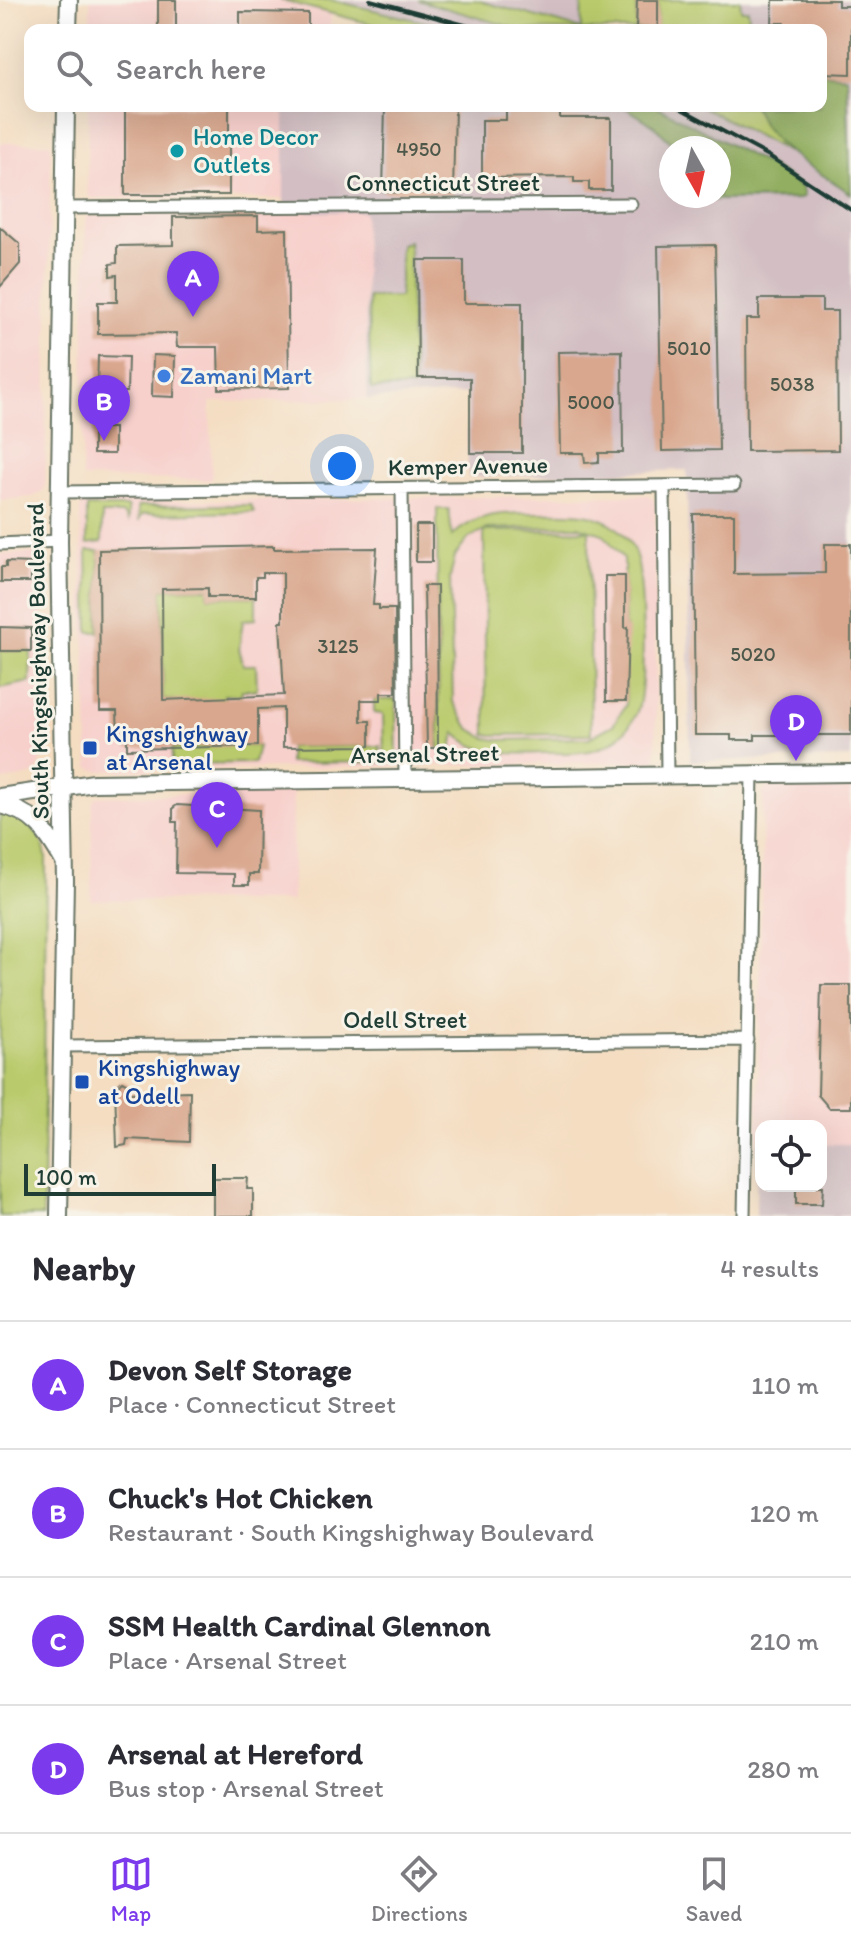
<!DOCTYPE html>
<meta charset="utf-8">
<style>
:root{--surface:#fff;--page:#f7f7f7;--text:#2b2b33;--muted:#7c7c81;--line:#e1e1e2;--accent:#7c3aed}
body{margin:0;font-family:Itim,sans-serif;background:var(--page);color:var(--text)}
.controls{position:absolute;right:24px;bottom:24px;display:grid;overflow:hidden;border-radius:16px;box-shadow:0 8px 32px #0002}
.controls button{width:72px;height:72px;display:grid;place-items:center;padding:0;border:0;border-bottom:2px solid var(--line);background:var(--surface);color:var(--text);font:40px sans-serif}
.compass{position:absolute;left:659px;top:136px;width:72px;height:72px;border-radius:50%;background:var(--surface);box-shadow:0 8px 32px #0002;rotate:172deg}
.scale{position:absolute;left:24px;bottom:20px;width:192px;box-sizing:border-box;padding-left:8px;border:4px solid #1f3d34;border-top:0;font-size:22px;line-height:28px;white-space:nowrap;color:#1f3d34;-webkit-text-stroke:6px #f7f3e8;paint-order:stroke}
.you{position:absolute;left:342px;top:466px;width:28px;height:28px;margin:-20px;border:6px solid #fff;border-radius:50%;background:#1a73e8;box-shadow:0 0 0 12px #1a73e833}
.badge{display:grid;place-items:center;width:52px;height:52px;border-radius:50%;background:var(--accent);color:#fff;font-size:26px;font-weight:700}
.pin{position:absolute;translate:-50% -66px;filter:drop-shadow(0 2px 4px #0008)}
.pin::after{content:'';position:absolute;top:42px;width:28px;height:24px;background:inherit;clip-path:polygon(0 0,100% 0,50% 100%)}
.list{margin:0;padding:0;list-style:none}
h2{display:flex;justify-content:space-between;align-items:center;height:104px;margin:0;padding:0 32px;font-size:34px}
h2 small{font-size:26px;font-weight:400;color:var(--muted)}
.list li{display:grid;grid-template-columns:52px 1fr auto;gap:24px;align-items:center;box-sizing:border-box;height:128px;padding:0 32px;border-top:2px solid var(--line)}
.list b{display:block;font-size:30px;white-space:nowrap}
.list p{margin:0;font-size:26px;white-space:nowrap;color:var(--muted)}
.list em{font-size:26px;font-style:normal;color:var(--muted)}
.icon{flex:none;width:44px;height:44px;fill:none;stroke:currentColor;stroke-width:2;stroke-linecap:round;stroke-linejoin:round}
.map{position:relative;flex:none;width:851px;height:1216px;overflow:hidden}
.search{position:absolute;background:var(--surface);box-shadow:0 8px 32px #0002;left:24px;right:24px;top:24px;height:88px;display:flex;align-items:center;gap:20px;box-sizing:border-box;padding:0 28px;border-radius:16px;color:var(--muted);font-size:30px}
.sheet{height:616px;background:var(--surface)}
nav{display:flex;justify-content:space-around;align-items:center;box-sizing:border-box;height:112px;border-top:2px solid var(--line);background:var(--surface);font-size:22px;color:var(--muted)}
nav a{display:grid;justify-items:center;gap:4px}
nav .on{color:var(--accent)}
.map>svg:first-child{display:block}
</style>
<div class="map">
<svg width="851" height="1216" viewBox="0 0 851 1216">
<rect width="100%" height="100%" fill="#f7f3e8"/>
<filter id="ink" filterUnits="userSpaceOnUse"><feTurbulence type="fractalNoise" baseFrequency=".0125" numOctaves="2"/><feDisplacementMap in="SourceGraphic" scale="16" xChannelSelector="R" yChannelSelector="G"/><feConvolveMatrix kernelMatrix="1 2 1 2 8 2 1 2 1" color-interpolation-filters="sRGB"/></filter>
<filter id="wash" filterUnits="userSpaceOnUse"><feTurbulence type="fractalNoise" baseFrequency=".006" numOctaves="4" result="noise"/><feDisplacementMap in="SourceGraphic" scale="32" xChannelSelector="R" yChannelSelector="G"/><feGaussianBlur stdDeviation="1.8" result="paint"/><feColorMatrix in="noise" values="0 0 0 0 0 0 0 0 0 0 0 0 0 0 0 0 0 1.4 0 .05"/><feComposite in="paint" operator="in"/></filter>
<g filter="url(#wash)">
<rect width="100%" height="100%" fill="#f4ddc1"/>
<path fill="#f7d0cc" d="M90,0H280L331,12L330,30H90Z
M88,106H284V199L90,198L87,190Z
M0,143H51L45,484L43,491L33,497L0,500Z
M364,211L367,399L210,402L212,480L82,478L86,216Z
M648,495L655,501L656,762L98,771L89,767L80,510L83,502Z
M35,553L43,561L40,766L34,774L0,782V554Z
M851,783V1144H821V1126H761V1143H757L763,793L769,784Z
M293,791L292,901L91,900L92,803L96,797Z"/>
<path fill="#d2bec3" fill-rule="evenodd" d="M331,0H418L465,13L466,0H851V758L690,761L687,470L468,477L467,394L367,399L364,212H284V106H821V30H458ZM671,148H719V196H671Z
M757,1143H761V1186H821V1144H851V1216H756Z"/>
<path fill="#b9ca6c" stroke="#6c8450" stroke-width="2" fill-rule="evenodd" d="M280,0H331L458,30H394Z
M418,0H476L581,29L582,0H637L636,29H657L658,0H740L741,10H748L750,30H521Z
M701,106H754L760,120L788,152Z
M409,241L413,387L371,389L368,297H400V245Z
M251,505L254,512L143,514L139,520L138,506Z
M87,507H128V521L123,514H102V542L87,544Z
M437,509H449L452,536C478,512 504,513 537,513C566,513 594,509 618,529C625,535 632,545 635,553C644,576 645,680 639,705C637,714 631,724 625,731C604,755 575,753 546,753C512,754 481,757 455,733L452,749H439ZM578,526L603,534L624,559L626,705L613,725L589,738L498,740L486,738L469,728L453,702L450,578L455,556L469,538L486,529Z
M589,530L591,734L486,735L484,531Z
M87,551H99V632H89Z
M208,588V597H256V619L243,620L239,648L243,665H256L257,690H242L241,695H224V700H163L162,589Z
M0,651H31L30,682L0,688Z
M396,699L397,762H384L383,714L374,713V700Z
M219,746H258L254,763L172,764V749Z
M380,746V762L289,763V747Z
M0,813C23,817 43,832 46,857L43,1216H0Z"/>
<path fill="#92ae60" stroke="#58764a" stroke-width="2" d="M821,73L845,76L847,79L851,194C816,168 770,150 754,106H821Z
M623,106H656L772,167L802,187L804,196L799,199L712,200L701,196H719V148H677L653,125Z"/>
<g id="blocks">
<path fill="#d9a78e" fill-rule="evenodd" d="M158,0H176V30H158Z
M637,0H658V29H636Z
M773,0H838V6H851V74L821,73V30H784V23H772Z
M240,12L308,13V30H240Z
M385,106H455L453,194L383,192Z
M543,106H560V118H611V190H589V182H574V177L482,178V120H506V109Z
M125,107H229V195H125Z
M258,216V230L287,229L289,388L219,389L218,347H177L176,333L98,334V302H117V275L110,276V264L117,263V246L173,245V217Z
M0,227L20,244V264L0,287Z
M715,245L719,450L662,451L658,246Z
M417,260H464V303H522V453H470V378H418Z
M759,299H822V311H837L838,450L747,451L746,319H759Z
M622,351L623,453H599V462L585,463L584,453H560L558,352Z
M153,355L175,356L174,397L152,396Z
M98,356L128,357L127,392H97Z
M93,428H114V454H93Z
M693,514H734V574L825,573V544H851V735H755V740H731V735H695Z
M416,525H432V562H416Z
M274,546V549L377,548L373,605H379V609H395L396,693H381V700H361V721H370V746L283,747V708L258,709V746L127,749V736H118L117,711H100L99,550ZM263,573H283V622H280L284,695L163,700L162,589L208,588V597H256V577H263Z
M6,562L31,563V582H1V567H6Z
M605,576H625V628L628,627L626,701H606Z
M424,586H437L438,748H427Z
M0,627L31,628V651H0Z
M177,805L259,810L258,874H249V885H234V874L176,873L177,822H173V808Z
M821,985H851V1108H829L818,1095Z
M122,1081L128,1084V1093L190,1091L189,1142L127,1139L126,1145L117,1147L115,1088Z
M213,1178H248L247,1189H253V1216H213Z
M796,1186H823L822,1204H796Z"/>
</g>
</g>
<g filter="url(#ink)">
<use href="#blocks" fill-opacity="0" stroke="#6a7565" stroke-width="2"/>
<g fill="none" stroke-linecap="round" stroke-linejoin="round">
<defs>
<path id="minor" d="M64,208L631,204
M664,486L667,775
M402,489L405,778
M60,492L734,485
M0,544L59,541
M62,1046L748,1040
M744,1216L752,774"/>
<path id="secondary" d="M0,797L94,783L851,773"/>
<path id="primary" d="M68,30L69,0
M0,805C34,811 48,834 64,862
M59,1216L65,881L59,541L66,106"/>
</defs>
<use href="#minor" stroke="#6a7565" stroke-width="15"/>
<use href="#secondary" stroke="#6a7565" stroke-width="20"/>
<use href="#primary" stroke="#6a7565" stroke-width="20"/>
<use href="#minor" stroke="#fff" stroke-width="11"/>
<use href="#secondary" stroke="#fff" stroke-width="16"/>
<use href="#primary" stroke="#fff" stroke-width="16"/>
<path stroke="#1f3d34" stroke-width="4" d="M370,0L484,30
M676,106L769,156L851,210"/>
</g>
</g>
<circle fill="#0f9aa8" stroke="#f7f3e8" stroke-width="3" cx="177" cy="151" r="8"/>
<circle fill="#3f7fe0" stroke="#f7f3e8" stroke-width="3" cx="164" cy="376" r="8"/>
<g fill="#1a4fb4" stroke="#f7f3e8" stroke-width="3">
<rect x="82" y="740" width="16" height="16" rx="4"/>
<rect x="74" y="1074" width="16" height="16" rx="4"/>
</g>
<g text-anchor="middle" stroke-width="6" stroke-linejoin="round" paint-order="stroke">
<g font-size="20" fill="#4e584a">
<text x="419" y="156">4950</text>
<text x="689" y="355">5010</text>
<text x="792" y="391">5038</text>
<text x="591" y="409">5000</text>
<text x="338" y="653">3125</text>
<text x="753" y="661">5020</text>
</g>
<g font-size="24" fill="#0d838f" stroke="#f7f3e8" text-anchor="start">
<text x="193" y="145">Home Decor<tspan x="193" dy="28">Outlets</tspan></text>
</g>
<g font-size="24" fill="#1f3d34" stroke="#f7f3e8">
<text x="443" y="191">Connecticut Street</text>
<text transform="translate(468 466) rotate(-1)" y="8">Kemper Avenue</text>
<text transform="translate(38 661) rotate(-91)" y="8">South Kingshighway Boulevard</text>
<text transform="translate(425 754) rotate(-1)" y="8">Arsenal Street</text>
<text x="405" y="1028">Odell Street</text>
</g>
<g font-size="24" fill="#366cbe" stroke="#f7f3e8" text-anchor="start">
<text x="180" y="384">Zamani Mart</text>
</g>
<g font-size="24" fill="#164399" stroke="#f7f3e8" text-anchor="start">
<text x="106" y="742">Kingshighway<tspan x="106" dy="28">at Arsenal</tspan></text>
<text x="98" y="1076">Kingshighway<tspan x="98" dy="28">at Odell</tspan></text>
</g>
</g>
</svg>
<div class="controls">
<button><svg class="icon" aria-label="locate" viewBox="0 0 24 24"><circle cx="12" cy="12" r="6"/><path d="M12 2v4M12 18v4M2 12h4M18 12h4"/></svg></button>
</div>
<svg class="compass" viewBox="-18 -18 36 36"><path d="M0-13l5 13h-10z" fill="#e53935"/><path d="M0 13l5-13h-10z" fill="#7c7c81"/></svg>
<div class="scale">100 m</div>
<div class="you"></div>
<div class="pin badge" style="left:193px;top:317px">A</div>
<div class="pin badge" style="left:104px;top:441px">B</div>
<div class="pin badge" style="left:217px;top:848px">C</div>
<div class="pin badge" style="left:796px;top:761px">D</div>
<div class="search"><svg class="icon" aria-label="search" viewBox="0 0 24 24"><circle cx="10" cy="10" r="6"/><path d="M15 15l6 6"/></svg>Search here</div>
</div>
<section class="sheet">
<h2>Nearby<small>4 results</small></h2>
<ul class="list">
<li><span class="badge">A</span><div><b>Devon Self Storage</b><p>Place · Connecticut Street</p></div><em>110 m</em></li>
<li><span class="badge">B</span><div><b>Chuck's Hot Chicken</b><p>Restaurant · South Kingshighway Boulevard</p></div><em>120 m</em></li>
<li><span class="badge">C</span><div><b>SSM Health Cardinal Glennon</b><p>Place · Arsenal Street</p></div><em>210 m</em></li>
<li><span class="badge">D</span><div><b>Arsenal at Hereford</b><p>Bus stop · Arsenal Street</p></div><em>280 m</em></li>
</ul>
</section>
<nav>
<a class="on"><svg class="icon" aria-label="map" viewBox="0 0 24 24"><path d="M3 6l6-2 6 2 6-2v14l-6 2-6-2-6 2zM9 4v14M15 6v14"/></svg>Map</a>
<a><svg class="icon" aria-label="directions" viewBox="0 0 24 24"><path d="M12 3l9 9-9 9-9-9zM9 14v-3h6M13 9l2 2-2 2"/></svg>Directions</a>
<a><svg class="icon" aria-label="saved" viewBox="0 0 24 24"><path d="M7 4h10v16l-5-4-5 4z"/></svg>Saved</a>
</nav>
